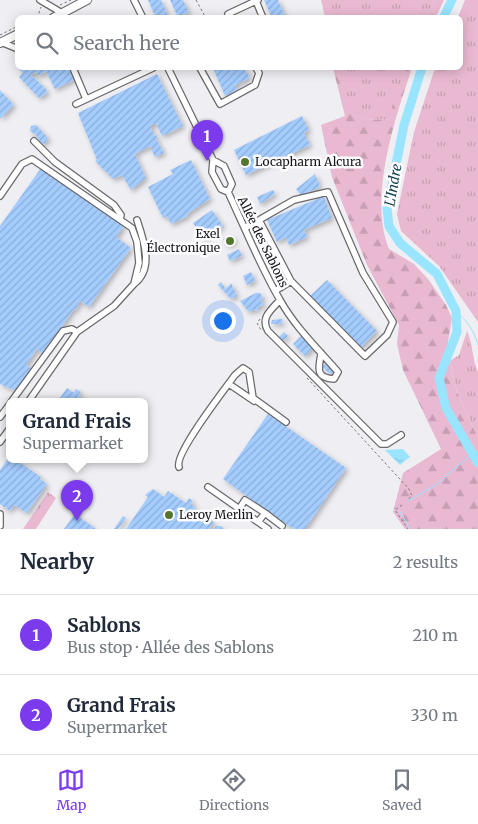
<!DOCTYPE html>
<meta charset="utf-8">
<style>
:root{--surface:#fff;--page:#f2f2f3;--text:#1f2937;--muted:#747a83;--line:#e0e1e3;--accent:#7c3aed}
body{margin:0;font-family:Merriweather,serif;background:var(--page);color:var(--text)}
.you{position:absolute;left:222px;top:320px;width:18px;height:18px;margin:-12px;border:4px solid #fff;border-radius:50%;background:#1a73e8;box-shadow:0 0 0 8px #1a73e833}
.badge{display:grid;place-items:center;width:32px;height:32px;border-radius:50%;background:var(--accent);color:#fff;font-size:16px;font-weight:700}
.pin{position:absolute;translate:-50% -41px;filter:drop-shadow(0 1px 2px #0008)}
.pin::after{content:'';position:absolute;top:26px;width:18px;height:15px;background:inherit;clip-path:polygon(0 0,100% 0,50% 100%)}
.popup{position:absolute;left:6px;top:398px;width:142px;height:65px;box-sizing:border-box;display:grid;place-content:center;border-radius:8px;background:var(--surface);filter:drop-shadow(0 1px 4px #0005);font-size:16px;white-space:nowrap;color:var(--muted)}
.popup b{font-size:19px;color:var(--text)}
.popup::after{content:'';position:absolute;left:50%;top:100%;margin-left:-10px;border:10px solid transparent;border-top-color:var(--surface)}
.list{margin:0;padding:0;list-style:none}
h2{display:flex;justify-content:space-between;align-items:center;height:65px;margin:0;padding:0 20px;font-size:21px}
h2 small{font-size:16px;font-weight:400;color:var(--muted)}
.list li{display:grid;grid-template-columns:32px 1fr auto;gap:15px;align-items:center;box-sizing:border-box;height:80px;padding:0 20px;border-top:1px solid var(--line)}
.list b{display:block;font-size:19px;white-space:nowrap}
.list p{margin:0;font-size:16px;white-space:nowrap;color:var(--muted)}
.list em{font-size:16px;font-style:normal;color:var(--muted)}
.icon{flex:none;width:28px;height:28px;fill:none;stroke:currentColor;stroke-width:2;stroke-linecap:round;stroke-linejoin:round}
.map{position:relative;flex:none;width:478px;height:529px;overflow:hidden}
.search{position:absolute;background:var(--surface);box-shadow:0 2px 12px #0003;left:15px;right:15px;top:15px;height:55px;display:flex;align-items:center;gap:12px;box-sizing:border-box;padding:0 18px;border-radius:8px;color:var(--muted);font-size:19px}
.sheet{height:225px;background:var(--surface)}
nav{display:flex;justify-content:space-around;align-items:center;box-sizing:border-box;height:70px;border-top:1px solid var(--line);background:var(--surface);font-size:14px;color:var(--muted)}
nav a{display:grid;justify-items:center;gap:2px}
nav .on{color:var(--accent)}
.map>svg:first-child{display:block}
</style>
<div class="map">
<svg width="478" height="529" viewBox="0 0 478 529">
<defs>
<pattern id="grass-tufts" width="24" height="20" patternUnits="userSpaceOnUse" patternTransform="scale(1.25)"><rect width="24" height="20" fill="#e9b9d1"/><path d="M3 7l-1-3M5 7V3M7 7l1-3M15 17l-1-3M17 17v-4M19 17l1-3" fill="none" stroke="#c79eb3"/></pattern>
<pattern id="forest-firs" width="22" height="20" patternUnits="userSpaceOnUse" patternTransform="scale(1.25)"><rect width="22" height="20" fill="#e9b9d1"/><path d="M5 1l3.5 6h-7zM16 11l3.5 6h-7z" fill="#c79eb3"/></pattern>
<pattern id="water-ripples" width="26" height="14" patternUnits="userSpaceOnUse" patternTransform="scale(1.25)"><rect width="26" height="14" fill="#99e4ff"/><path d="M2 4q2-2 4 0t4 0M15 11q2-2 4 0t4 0" fill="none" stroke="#83c3da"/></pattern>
<pattern id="building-hatch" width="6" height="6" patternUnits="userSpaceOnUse" patternTransform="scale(1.25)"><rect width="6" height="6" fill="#a4ccfe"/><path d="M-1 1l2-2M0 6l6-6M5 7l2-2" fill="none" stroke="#8caed9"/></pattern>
<filter id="shadow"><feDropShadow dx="2.5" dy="2.5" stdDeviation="2.5" flood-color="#0004"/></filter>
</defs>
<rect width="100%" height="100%" fill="#eeeef3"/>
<path fill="url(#grass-tufts)" d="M321,0H435L425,18L325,17Z
M465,0H478V322L439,266L401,231L397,214L414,132L435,68H460V18L458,17Z
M337,68H406L389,120L365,119L347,113Z
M467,331C473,344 472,359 478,372V438L457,392L450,361L459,355Z
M48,492L56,498L36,529H23Z"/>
<path fill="url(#forest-firs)" d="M435,0H444L436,17H425Z
M333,68H337L348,113L365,119L388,120L406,68H412C395,119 368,197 389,249L414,264L428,279L446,305L452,318L447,348L457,392L478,438V529H405L393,512L403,473L441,449L403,370L397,344L399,325L367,265L332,177L321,125L345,116Z"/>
<path fill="url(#water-ripples)" d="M403,449L410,457L400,465L385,450Z"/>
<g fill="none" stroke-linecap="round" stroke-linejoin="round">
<path stroke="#99e4ff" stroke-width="1" d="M456,311C467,321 474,330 478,345
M408,501L436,485L473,453
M399,510L410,529"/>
<path stroke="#99e4ff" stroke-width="9" d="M443,18L452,0
M422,68L404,125L390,194L387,209L389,226L400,243L437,274L456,311L457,332L439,378L446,408L478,463"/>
</g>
<path fill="url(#building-hatch)" filter="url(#shadow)" d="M148,0H161L169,18H156Z
M170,0H183L189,12L178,17Z
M264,0H278L286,18H272Z
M18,68H70L76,79L55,89L46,71L38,76L36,72L31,75L46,89L47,93L39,98L19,77L23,73Z
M213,68H244L250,78L235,85L237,90L225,96Z
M157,74L183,126L162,136L156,123L150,126L155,136L158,135L156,138L164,153L155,157L150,146L135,154L146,178L131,190L122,175L113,179L95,161L97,160L78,113Z
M0,90L14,105L0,119Z
M302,116L309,130L304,133L310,145L246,175L234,150Z
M36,125L48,138L45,144L41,143L35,134L30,131L31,126Z
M191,160L210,199L187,214L188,216L171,224L167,216L163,218L148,187L173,174L170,170Z
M41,168L124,226L116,237L131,248L89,307L80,301L76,310L74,309L43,354L37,349L26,365L32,369L16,391L0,384V226Z
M315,174L320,187L301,195L296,189Z
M273,190L275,194L260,204L257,197Z
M324,196L332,218L304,230L307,237L289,245L286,237L277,242L267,220Z
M212,210L223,226L204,239L193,223Z
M232,235L235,242L227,246L223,239Z
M239,249L242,256L230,261L227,255Z
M251,272L255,281L247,285L243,276Z
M327,280L377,331L359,349L309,297Z
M221,282L226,289L231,283L237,296L231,299L218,285Z
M256,293H260L263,299L260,301L265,304L257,308L258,310L256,311L255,309L249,312L240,301Z
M282,319V324H271L272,320Z
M284,332L288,336L283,341L279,337Z
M302,335L314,347L305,356L293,344Z
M325,364L333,372L330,374L322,367Z
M67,388L74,393L76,389L81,392L78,395L83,399L81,402H57Z
M268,414L346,468L305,529H295L287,525L223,479Z
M10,456V460H16L41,477L40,479L47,484L27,513L14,505L10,511L0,504V470Z
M153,489L164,497L168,491L186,503L189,498L193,501L191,504L195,507L194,508L214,522L209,529H126L148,497L145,495Z
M75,514L96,529H64Z
M123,516L126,518L118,529H114Z
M216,526H221L224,529H214Z"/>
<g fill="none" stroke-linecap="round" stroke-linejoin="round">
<defs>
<path id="minor" d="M40,0L62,13
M134,0L143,18
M256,1L263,18
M230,18L228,14L258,0
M1,42L18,49
M73,68L86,99
M168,68L213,160L212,172L221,189L228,192C245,228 260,266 280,300C295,327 318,349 338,372L334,379C313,378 320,365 321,353
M200,68L220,104L255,85L259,73L256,68
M76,104L153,68
M34,141L55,162L114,205L121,215L120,219
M213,160L224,166L232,184L228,192
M0,196L22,164L32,159L132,228L137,242L139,263L134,284L114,306L77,332L28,402
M259,220L291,281
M245,228L294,200L328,192L363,273L393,322L387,335L365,356L291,281L275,291
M134,284C154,269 144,241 137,220
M280,300C271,310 260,318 268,331L381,444H387L401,435
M229,384L254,401
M11,402L63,331L72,329L77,332
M0,417L10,404
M0,442L10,428
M179,467C174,454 225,389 235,375L243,368L249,372L253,398L286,422
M208,487L268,529
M239,509L245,500L265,513
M0,514V526
M258,522L265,513L282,526"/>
<path id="major" d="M53,18L87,0
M0,43L18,34"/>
</defs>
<use href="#minor" stroke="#69696c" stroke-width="8"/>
<use href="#major" stroke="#69696c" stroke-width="10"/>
<path stroke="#78787b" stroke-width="1" stroke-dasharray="2.5 2.5" stroke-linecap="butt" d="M196,0L206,18
M60,5L71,0
M37,18L41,7
M0,35L18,26
M260,319L257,323L261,330
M307,378L409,489L412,496L407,500
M402,505L395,510L408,529"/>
<use href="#minor" stroke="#fff" stroke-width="5.5"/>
<use href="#major" stroke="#fff" stroke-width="8"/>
</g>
<g fill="#55752c" stroke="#fcfcff" stroke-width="2">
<circle cx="245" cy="162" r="5"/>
<circle cx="230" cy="241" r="5"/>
<circle cx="169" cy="515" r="5"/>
</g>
<g text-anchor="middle" stroke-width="5" stroke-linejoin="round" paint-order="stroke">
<g font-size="12" fill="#161617" stroke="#fcfcff" text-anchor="start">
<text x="255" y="166">Locapharm Alcura</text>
<text x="220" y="238" text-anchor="end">Exel<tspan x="220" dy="14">Électronique</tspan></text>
<text x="179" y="519">Leroy Merlin</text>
</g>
<g font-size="12" fill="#161617" stroke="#fcfcff">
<text transform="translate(263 242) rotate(64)" y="4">Allée des Sablons</text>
</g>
<g font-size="14" font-style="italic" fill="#113e4c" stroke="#fcfcff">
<text transform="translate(393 185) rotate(-80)" y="5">L'Indre</text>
</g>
</g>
</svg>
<div class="you"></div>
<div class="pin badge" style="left:207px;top:161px">1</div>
<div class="pin badge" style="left:77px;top:521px">2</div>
<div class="popup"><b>Grand Frais</b>Supermarket</div>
<div class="search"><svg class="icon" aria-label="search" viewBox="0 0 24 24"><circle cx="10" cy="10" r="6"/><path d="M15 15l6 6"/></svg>Search here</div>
</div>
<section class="sheet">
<h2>Nearby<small>2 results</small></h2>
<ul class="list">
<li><span class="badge">1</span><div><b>Sablons</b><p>Bus stop · Allée des Sablons</p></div><em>210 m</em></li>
<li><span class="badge">2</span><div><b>Grand Frais</b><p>Supermarket</p></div><em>330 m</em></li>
</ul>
</section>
<nav>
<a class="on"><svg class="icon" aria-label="map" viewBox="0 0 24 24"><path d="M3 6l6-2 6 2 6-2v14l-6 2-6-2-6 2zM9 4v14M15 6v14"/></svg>Map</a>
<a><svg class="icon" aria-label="directions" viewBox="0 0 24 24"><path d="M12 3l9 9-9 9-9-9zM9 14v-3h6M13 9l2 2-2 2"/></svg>Directions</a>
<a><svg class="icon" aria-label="saved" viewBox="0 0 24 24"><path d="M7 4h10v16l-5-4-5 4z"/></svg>Saved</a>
</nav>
